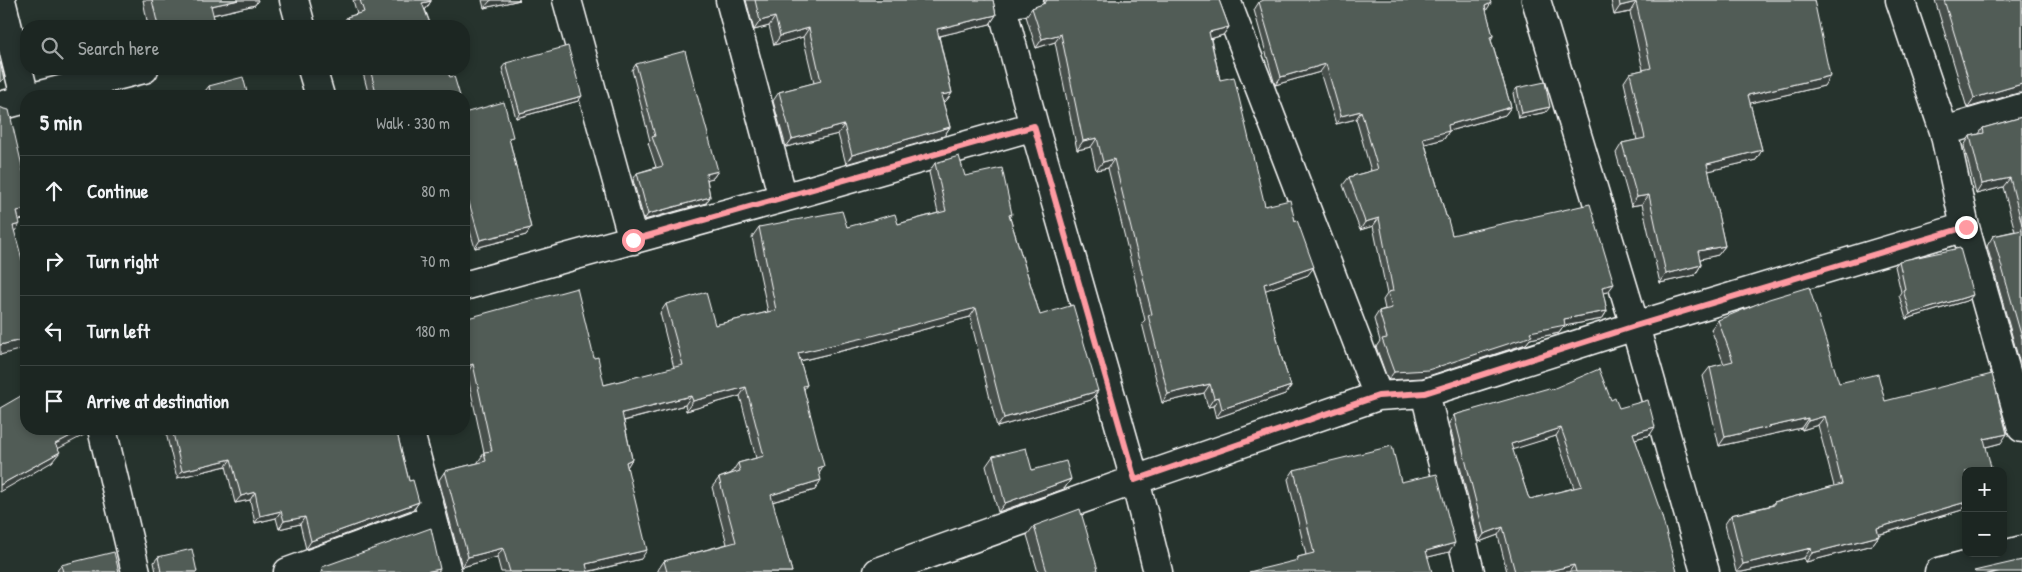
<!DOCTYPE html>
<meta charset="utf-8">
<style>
:root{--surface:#1c2622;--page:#29322f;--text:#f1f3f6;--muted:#a0a5a5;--line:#3a4340}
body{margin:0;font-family:"Patrick Hand",sans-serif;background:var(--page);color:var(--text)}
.controls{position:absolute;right:15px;bottom:15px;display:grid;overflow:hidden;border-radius:10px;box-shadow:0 2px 8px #0003}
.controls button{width:45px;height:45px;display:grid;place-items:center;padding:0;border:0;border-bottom:1px solid var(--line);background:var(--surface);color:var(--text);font:25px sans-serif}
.stop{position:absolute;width:15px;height:15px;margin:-11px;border:4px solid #ff9aa2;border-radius:50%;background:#fff}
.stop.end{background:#ff9aa2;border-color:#fff;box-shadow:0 1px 5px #0008}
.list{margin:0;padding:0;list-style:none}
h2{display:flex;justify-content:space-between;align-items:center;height:65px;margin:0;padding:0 20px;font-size:21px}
h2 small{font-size:16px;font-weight:400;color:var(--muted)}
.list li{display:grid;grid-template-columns:32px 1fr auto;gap:15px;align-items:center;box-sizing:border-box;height:70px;padding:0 20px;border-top:1px solid var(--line)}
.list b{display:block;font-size:19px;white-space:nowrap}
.list em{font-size:16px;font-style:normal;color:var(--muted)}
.icon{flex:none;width:28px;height:28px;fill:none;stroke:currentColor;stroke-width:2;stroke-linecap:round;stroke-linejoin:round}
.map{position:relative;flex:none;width:2022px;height:572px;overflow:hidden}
.search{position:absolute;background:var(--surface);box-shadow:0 2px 8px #0003;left:20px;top:20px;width:450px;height:55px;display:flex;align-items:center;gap:12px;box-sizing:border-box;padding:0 18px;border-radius:20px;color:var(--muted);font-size:19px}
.panel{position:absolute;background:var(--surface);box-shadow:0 2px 8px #0003;left:20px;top:90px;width:450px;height:345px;border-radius:20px}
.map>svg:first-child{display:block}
</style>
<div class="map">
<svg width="2022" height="572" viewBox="0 0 2022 572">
<rect width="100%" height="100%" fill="#26332d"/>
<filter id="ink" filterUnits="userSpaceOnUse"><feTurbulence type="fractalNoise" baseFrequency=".02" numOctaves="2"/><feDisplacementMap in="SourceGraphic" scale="10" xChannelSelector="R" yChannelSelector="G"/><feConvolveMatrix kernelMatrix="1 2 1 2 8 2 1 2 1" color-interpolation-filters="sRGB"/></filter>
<g filter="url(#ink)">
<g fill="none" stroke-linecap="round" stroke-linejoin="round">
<defs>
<path id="minor" d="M1,0L26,101
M294,0L301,26
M567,0L633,240
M730,0L783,198
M1000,0L1034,126L1135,480L1158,572
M1226,0L1378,396
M1536,0L1635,326L1705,572
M1900,0L1944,131L1965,227L2022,428
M1002,5L1029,0
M312,69L320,96
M36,96L144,69
M0,106L26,99
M1944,131L2022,108
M464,286L783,198L1034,126
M1425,393L1470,572
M102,429L136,572
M409,429L447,572
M288,572L433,519
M878,572L1135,480L1378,396L1425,393L1635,326L1965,227
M1939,572L2022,550"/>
</defs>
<use href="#minor" stroke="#fff" stroke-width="31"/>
<use href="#minor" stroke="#26332d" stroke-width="28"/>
</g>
<path fill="#464f4b" stroke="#fff" fill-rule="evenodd" d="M143,0H258L255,5L213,15L216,26H148Z
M353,0H431V1L426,9H425L431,26H342V25L347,17L357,14Z
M482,0H520L484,8Z
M746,0H993L996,15L990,24L939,36L952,93L946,101L943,102L950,127L944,136L846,164L838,134L786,147L773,101L779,92L814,83L803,37L774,45L769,26L754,30Z
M1044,0H1219L1229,27L1223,35L1211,39L1220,80L1265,206L1308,275L1265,290L1282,359L1291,386L1285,394L1216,418L1213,406L1208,407L1204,393L1162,403L1142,323L1145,320L1108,168L1096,170L1091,147L1077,150L1055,42L1036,48L1026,16L1032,8L1044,4Z
M1611,0H1814L1824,86L1750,103L1762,150L1756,160L1708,171L1725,246L1718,255L1700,259L1701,265L1695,275L1660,283L1642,204L1631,206L1616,153L1622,143L1637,140L1624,82L1630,73L1643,70L1630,12L1614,15Z
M1935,0H2022V93H2018L1967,108Z
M1259,2L1486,11L1493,36L1491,40L1511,107L1505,115L1449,131L1444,139L1425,144L1446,216L1452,235L1608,292L1603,293L1607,311L1602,319L1564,326L1559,333L1530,339L1526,344L1422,378L1388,380L1376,347L1380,341L1374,319L1379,311L1385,309L1383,300L1387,294L1373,226L1360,230L1343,185L1349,177L1371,171L1356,119L1336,124L1320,72L1275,85L1254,10Z
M506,63L578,101L516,118L502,68Z
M636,64L718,171L713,178L707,179L710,197L706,203L644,220L633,180L637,173L656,167L648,143L650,141L632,70Z
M362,69H446L450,77L460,96H369Z
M209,86L248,96H203L202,95Z
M1517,88L1546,112L1518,118L1513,93Z
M464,111V113L510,142L531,228L526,235L475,248L464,211Z
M2022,117V371L1987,246L1993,236L2015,231L2003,187L1976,194L1964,146L1970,136L1979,134L1983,128Z
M935,163L965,176L1012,214L1010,218L1040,315L1098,391L1091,400L997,427L970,317L862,346L800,361L807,385L804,389L819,473L815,490L772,502L792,572H658V570L664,561L727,544L712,487L719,478L732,473V472L738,463L756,458L740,396L686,411L685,405L624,421L632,459L627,467L641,559L588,572H501L497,557L462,567L439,480L445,471L478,463V462L484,453L467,373L464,319L594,358L604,385L674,368L660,313L666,304L715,325L768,312L752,237L759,227H847L898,224L938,213L929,172Z
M1899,261L1969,300L1906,319L1899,295L1901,292L1895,266Z
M1718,320L1839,383L1885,401L2001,443L1986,447L1966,471V505L1962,510L1878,535L1879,536L1872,545L1806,562L1804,558L1742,572H1736L1725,524L1731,515L1772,505L1774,502L1834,486L1818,425L1802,430L1801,428L1719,446L1703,376L1710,367L1724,364L1711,329Z
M1550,390L1619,408L1650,435L1635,439L1677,572H1507L1498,535L1479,542L1449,423L1454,415ZM1556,436L1574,488L1530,499L1528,496L1512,449Z
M165,429H396L409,481L419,502L414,509L306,549L300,524L279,529L276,518L255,523L250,500L235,503L226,466L177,478Z
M993,456L1032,470L1071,479L1064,489L998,512L986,466Z
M1294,470L1401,482L1449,552L1428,557L1295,561L1298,557L1306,555L1288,479Z
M1034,526L1097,572H1038L1027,535Z
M158,557L197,572H156L154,562Z
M61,565L119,572H58L57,571Z"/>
<path fill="#39403d" stroke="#fff" d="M239,0H258L255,5L203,17L211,6Z
M492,0H520L484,8L490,1Z
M431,1L426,9L417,11L422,3Z
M1636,2L1630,12L1614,15L1620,6Z
M1491,3L1486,11L1485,6Z
M996,15L990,24L931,38L937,29Z
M775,17L769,26L754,30L760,21Z
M1229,27L1223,35L1203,41L1209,32Z
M809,28L803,37L774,45L780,36Z
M1061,34L1055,42L1036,48L1042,39Z
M1326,64L1320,72L1275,85L1281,77Z
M1830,76L1824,86L1742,105L1748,95Z
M2022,84V93H2018L1967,108L1974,98Z
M952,93L946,101L935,104L941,95Z
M582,96L578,101L516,118L520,113Z
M1511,107L1505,115L1449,131L1444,139L1418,146L1423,138L1448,125Z
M1550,107L1546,112L1518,118L1522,113Z
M1361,111L1356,119L1336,124L1341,116Z
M844,125L838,134L786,147L792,139Z
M950,127L944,136L846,164L852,155Z
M1097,138L1091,147L1077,150L1083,141Z
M1762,150L1756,160L1700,173L1707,164Z
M1114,159L1108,168L1096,170L1103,162Z
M718,171L713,178L701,181L706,174Z
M2010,178L2003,187L1976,194L1982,184Z
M1649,195L1642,204L1631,206L1637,197Z
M710,197L706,203L644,220L648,214Z
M26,209V216L24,219L9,222L17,211Z
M1379,218L1373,226L1360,230L1365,222Z
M20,224L12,235L13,226Z
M531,228L526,235L475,248L480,240Z
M1725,246L1718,255L1692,261L1698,251Z
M1701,265L1695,275L1660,283L1666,274Z
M1314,267L1308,275L1258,293L1264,284Z
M1614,284L1608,292L1596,295L1602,287Z
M1973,295L1969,300L1906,319L1910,314Z
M976,308L970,317L862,346L791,363L798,353Z
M1607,311L1602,319L1564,326L1559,333L1530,339L1526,344L1422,378L1388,380L1394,372L1530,332L1564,319Z
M26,339V348L0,355V345Z
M473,364L467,373L464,374V367Z
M1210,384L1204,393L1162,403L1168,394Z
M1291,386L1285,394L1216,418L1222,409Z
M746,387L740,396L686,411L693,401Z
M1098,391L1091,400L997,427L1004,418Z
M691,396L685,405L615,423L622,413Z
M1219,397L1213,406L1208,407L1214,398Z
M1825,416L1818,425L1802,430L1808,421Z
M1808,418L1801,428L1719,446L1725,437Z
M1655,427L1650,435L1627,441L1633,433Z
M1561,428L1556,436L1505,452L1511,444Z
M84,429H90L86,434L48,454L55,444Z
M2007,434L2001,443L1978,449L1984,439Z
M60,452L52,462L0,492V485Z
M231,459L226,466L177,478L182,471Z
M632,459L626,469V462Z
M824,466L818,475V468Z
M1071,479L1064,489L998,512L1005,503Z
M821,480L815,490L764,504L771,495Z
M255,492L250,500L235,503L241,496Z
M419,502L414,509L306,549L311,541Z
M1966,502V505L1962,510L1870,537L1877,528Z
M281,511L276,518L255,523L260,516Z
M305,517L300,524L279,529L284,521Z
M1503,527L1498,535L1479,542L1484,534Z
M1879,536L1872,545L1806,562L1812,553Z
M1455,543L1449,552L1420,559L1426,551Z
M503,548L497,557L462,567L468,557Z
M1811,548L1804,558L1742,572H1737L1743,564Z
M647,550L641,559L586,572V564Z
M1574,565L1569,572H1545Z
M440,569L438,572H425Z"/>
<path fill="#515c57" stroke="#fff" fill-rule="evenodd" d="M152,0H239L211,6L216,26H158Z
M360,0H431V1L422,3L431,26H350L347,17L364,12Z
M755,0H993L996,15L937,29L952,93L941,95L950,127L852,155L844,125L792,139L779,92L821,81L809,28L780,36L775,17L760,21Z
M1047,0H1219L1229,27L1209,32L1220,80L1234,77L1265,206L1290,200L1295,221L1297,220L1314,267L1264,284L1282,359L1291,386L1222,409L1219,397L1214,398L1210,384L1168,394L1148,315L1152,314L1114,159L1103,162L1097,138L1083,141L1061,34L1042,39L1032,8L1045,3Z
M1264,0H1490L1491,3L1485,6L1493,36L1490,37L1511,107L1448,125L1449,131L1423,138L1446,216H1447L1452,235L1590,204L1614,284L1602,287L1607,311L1564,319L1565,325L1530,332L1532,336L1428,370L1394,372L1382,339L1387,338L1379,311L1392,308L1388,292L1393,291L1379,218L1365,222L1349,177L1378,169L1361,111L1341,116L1326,64L1281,77L1259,2Z
M1619,0H1814L1830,76L1748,95L1762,150L1707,164L1725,246L1698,251L1701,265L1666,274L1649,195L1637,197L1622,143L1645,138L1630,73L1651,68L1636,2L1620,6Z
M1944,0H2022V84L1974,98Z
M568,46L582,96L520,113L506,63Z
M685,51L718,171L706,174L710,197L648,214L637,173L663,166L652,137L655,136L636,64Z
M0,62L4,79L0,82Z
M370,69H446L450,77L454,76L460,96H377Z
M243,77L248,96H211L209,86Z
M1545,82L1550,107L1522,113L1517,88Z
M504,102L513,137L509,138L531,228L480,240L464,185V111V113Z
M0,107L4,109L9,110L26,183V209L17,211L20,224L13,226L26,274V339L0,345Z
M2022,117V225L2010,178L1982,184L1970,136L1984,133L1983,128Z
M959,156L965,176L1002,168L1012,214L1009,215L1040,315L1073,305L1098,391L1004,418L976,308L868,337L798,353L807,385L803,386L824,466L818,468L821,480L771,495L792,572H667L664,561L736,542L719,478L740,471L738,463L764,456L746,387L693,401L691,396L622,413L632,459L626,462L647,550L586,564L588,572H510L503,548L468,557L445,471L486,461L484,452L492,451L473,364L464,367V319L577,288L594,358L598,357L604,385L683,365L666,304L706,292L715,325L776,310L759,227L842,211L847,227L895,214L898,224L946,211L935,163Z
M2022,230V338L1993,236Z
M1960,248L1973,295L1910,314L1903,290L1905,289L1899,261Z
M1809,287L1839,383L1878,374L1885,401L1992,374L2007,434L1984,439L1992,471H1966V502L1877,528L1879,536L1812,553L1811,548L1743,564L1731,515L1774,505V502L1842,484L1825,416L1808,421V418L1725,437L1710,367L1733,361L1718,320L1769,299Z
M1599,369L1611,400L1615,398L1619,408L1648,400L1655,427L1633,433L1661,513L1677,572H1576L1574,565L1545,572H1515L1503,527L1484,534L1454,415L1549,388L1550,390ZM1561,428L1582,486L1530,499L1528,496L1511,444Z
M26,393V429H84L55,444L60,452L0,485V408Z
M172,429H396L409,481L413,480L419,502L311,541L305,517L284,521L281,511L260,516L255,492L241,496L231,459L182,471Z
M1392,446L1401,482L1437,474L1455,543L1426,551L1432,572H1249L1298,560V557L1314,553L1294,470Z
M1026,448L1032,470L1066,461L1071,479L1005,503L993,456Z
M1080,509L1098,570L1092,572H1047L1034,526Z
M431,528L440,569L425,572H321L323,571L322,567Z
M192,549L197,572H161L158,557Z
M114,552L119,572H63L61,565Z
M2022,560V572H1975L1974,571Z"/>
</g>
<g fill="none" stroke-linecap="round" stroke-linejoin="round" filter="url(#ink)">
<path stroke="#ff9aa2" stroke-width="6" d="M633,240L1034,126L1135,480L1378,396L1425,393L1635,326L1966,227"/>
</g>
</svg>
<div class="controls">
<button>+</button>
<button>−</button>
</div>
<div class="stop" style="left:633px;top:240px"></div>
<div class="stop end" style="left:1966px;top:227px"></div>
<div class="search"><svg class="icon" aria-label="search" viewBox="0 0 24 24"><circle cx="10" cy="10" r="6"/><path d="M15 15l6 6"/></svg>Search here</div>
<section class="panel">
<h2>5 min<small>Walk · 330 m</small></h2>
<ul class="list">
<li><svg class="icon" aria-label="ahead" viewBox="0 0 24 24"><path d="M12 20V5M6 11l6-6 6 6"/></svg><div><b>Continue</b></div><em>80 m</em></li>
<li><svg class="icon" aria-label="right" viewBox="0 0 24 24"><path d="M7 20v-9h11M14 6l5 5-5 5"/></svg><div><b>Turn right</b></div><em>70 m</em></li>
<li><svg class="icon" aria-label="left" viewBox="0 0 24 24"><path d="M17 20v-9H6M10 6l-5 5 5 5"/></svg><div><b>Turn left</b></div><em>180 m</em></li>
<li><svg class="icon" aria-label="arrive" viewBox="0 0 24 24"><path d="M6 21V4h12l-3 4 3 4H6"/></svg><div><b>Arrive at destination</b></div></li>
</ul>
</section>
</div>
